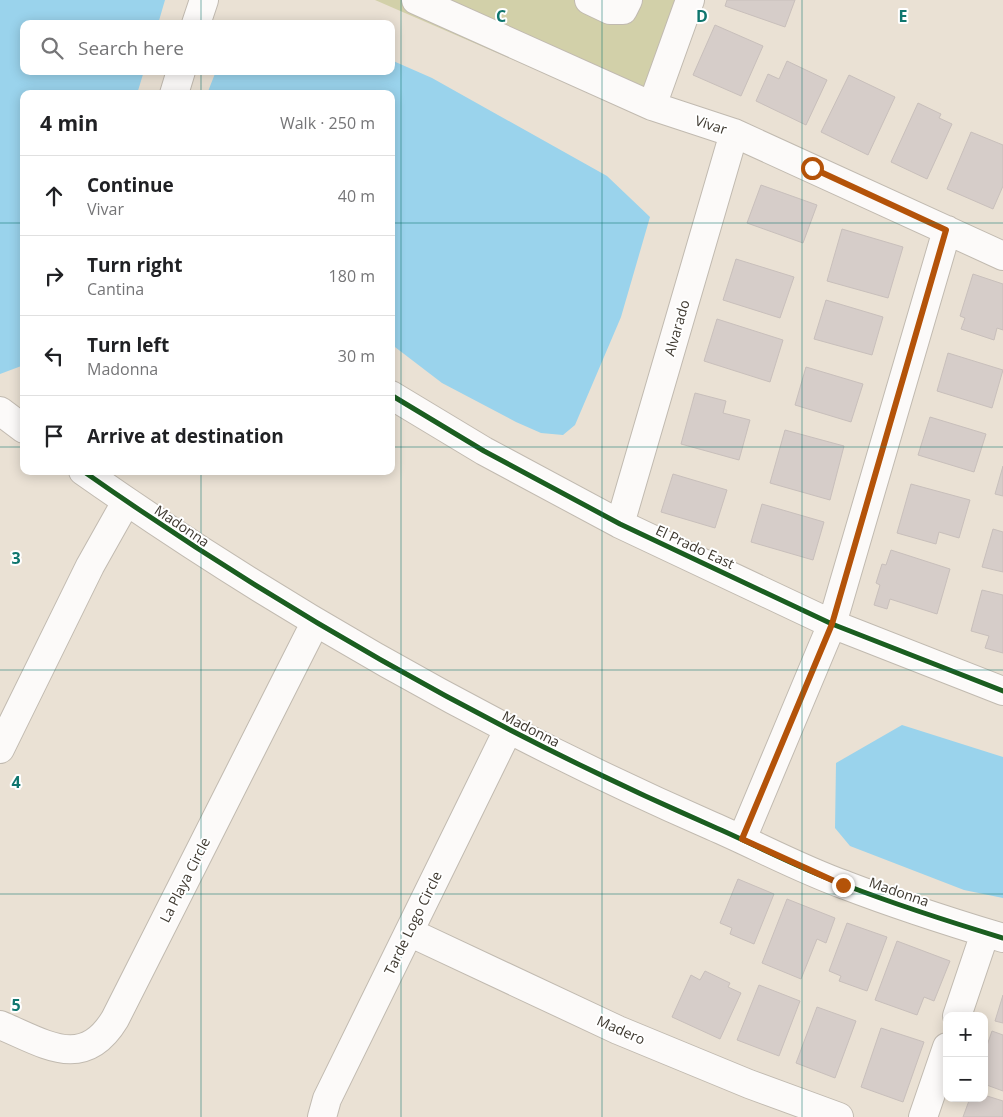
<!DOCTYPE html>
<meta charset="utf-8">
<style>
:root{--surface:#fff;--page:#f6f6f6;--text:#202124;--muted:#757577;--line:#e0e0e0}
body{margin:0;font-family:"Open Sans",sans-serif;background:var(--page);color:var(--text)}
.controls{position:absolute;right:15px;bottom:15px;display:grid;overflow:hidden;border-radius:10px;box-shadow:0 2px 12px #0003}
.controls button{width:45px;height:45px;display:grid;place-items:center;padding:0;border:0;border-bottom:1px solid var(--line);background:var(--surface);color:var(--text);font:25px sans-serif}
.stop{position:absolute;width:15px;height:15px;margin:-11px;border:4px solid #b45309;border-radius:50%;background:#fff}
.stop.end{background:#b45309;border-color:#fff;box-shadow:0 1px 5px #0008}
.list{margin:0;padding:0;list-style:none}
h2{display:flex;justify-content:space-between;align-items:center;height:65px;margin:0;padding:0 20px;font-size:21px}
h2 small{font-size:16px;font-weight:400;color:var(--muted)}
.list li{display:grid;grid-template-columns:32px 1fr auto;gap:15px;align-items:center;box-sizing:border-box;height:80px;padding:0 20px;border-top:1px solid var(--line)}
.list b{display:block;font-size:19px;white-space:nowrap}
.list p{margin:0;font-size:16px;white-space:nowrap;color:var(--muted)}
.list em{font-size:16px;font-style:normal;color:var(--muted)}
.icon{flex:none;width:28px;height:28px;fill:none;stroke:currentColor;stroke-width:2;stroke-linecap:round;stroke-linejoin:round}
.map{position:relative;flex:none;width:1003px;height:1117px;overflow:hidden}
.search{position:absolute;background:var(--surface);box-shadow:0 2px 12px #0003;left:20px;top:20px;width:375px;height:55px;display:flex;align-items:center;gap:12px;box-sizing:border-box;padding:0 18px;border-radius:10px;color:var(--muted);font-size:19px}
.panel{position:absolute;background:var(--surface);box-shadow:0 2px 12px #0003;left:20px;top:90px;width:375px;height:385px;border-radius:10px}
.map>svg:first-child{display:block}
</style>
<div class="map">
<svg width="1003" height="1117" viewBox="0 0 1003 1117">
<rect width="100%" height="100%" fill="#eae1d4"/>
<path fill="#d2d0a9" d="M375,0H704L657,122Z"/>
<path fill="#9ad3ec" d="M0,0H165L158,24H24V71H144L137,94H24V365L0,374Z
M391,60L432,78L607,176L650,217L621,317L575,425L563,435L541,433L516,422L442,383L391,344V94H207L216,71H391Z
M902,725L1003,757V898L964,890L850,846L835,828L836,763Z"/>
<path fill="#d6cdc9" stroke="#c8bfbb" d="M727,0H795L785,27L725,6Z
M715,25L763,46L741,96L693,75Z
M787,61L827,80L806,125L756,101L768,74L779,79Z
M849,75L895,97L868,155L821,132Z
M918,103L941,114L939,118L952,124L927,179L891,162Z
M971,132L1003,145V186L993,209L947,189Z
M761,185L817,205L803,243L747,223Z
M842,229L903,247L888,298L827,281Z
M736,259L794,277L780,318L723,300Z
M973,274L1003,284V330L997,328L994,340L961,329L965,318L960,316Z
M826,300L883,317L872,355L814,339Z
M717,319L783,340L770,382L704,361Z
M948,353L1003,370L992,408L937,391Z
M806,367L863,384L851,422L795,405Z
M695,393L726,401L723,413L750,420L739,460L681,444Z
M930,417L986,434L974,472L918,455Z
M785,430L844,446L830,500L770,483Z
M1003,466V496L995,494Z
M673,474L727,490L715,528L661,512Z
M911,484L970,500L959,538L939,532L936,544L897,533Z
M762,504L824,522L813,560L751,542Z
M993,529L1003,532V572L982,567Z
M891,550L950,569L937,614L890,599L887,609L874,605L880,585L876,583L882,564L886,565Z
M982,590L1003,595V653L985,648L989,636L971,631Z
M738,879L774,894L754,944L730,934L732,928L720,923Z
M787,899L835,918L826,943L817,939L801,979L762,963Z
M847,923L887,937L867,991L839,981L841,976L829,971Z
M897,941L950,961L934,1001L924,997L917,1015L875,1000Z
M705,971L730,983L728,987L741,993L720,1039L672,1017L691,975L700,980Z
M759,985L800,1001L779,1056L737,1040Z
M1003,995V1023L995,1021Z
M817,1007L856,1021L835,1078L796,1063Z
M881,1028L924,1042L903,1102L861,1087Z
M992,1031L1003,1035V1091L984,1084V1054Z
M984,1095L1003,1101V1117H963L970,1098H984Z"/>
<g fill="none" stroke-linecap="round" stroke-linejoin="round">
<defs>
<path id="minor" d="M416,0L652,106L734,133L1003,256
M589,0L610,10H623L628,0
M196,24L204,0
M174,94L181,71
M652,106L690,0
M391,395L484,451L620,524L832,624L1003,691
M0,411L24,429
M83,471C281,610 490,729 712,826C756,845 800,869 845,885C897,905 950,922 1003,938
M620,524L734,133
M0,749L90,566L126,502
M742,839L832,624L947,230
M409,932L618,1030L749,1084L839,1117
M957,1016L985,933
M0,1025C44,1043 83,1072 115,1019L315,623
M322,1117L327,1099L508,730
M923,1117L947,1047"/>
</defs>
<use href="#minor" stroke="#c1bab0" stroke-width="30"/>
<use href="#minor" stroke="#fcfaf9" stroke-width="28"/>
<defs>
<path id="cycleway" d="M391,395L484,451L620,524L832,624L1003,691
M83,471C281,610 490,729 712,826C756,845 800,869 845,885C897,905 950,922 1003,938"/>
</defs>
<use href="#cycleway" stroke="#fff" stroke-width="8"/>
<use href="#cycleway" stroke="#1b5e20" stroke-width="5"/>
</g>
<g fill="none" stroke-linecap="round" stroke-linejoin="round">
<path stroke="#b45309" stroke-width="6" d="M812,168L946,230L832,624L742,839L843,885"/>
</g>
<path fill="none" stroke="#0f766e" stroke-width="1" stroke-opacity="0.55" d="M201,0V24M401,0V1117M602,0V1117M802,0V1117M201,71V94M0,223H24M391,223H1003M0,447H24M391,447H1003M201,471V1117M0,670H1003M0,894H1003"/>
<g text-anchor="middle" stroke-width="4" stroke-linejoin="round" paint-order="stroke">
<g font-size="14" fill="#3e382f" stroke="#fff">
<text transform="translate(711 125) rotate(18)" y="5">Vivar</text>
<text transform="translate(677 328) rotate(-74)" y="5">Alvarado</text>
<text transform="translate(182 526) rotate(34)" y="5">Madonna</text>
<text transform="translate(695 547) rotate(25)" y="5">El Prado East</text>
<text transform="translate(531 729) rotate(27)" y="5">Madonna</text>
<text transform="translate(185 880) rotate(-63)" y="5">La Playa Circle</text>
<text transform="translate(899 892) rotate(19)" y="5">Madonna</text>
<text transform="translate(413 923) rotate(-64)" y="5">Tarde Logo Circle</text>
<text transform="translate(621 1030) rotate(24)" y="5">Madero</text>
</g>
</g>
<g font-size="16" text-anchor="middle" font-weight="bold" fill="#0f766e" stroke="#fff" stroke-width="4" stroke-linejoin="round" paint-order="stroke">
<text x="501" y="22">C</text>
<text x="702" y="22">D</text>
<text x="903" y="22">E</text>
<text x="16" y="564">3</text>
<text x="16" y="788">4</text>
<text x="16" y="1011">5</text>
</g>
</svg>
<div class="controls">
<button>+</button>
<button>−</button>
</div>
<div class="stop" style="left:812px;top:168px"></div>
<div class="stop end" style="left:843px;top:885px"></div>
<div class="search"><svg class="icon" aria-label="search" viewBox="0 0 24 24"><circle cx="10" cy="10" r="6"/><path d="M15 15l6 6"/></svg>Search here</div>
<section class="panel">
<h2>4 min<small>Walk · 250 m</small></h2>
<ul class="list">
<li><svg class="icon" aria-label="ahead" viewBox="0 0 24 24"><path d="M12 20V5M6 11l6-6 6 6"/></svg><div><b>Continue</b><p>Vivar</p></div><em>40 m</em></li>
<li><svg class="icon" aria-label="right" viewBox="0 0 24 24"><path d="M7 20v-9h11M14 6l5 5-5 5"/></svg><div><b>Turn right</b><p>Cantina</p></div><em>180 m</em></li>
<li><svg class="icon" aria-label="left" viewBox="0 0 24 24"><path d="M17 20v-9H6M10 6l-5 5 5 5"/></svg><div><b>Turn left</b><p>Madonna</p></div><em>30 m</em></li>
<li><svg class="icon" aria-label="arrive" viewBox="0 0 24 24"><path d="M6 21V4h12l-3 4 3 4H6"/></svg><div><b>Arrive at destination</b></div></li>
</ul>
</section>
</div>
